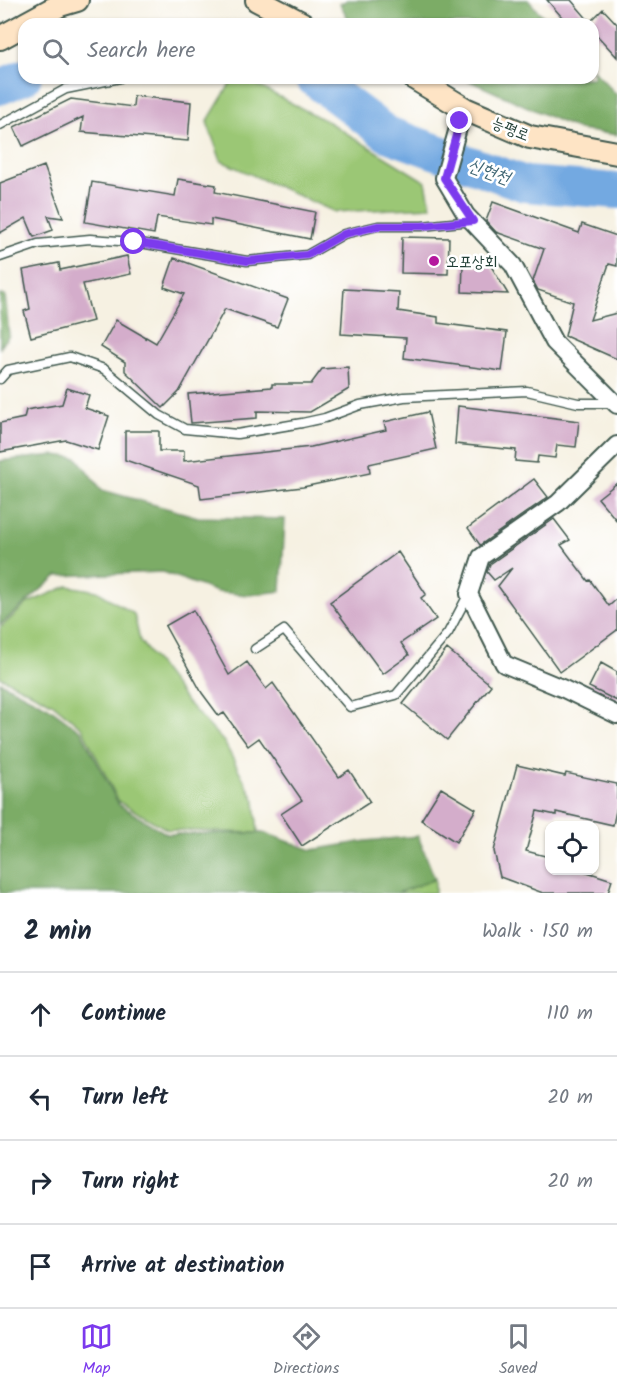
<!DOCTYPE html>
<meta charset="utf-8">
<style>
:root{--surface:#fff;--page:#f6f6f7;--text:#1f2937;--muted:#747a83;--line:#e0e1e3;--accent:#7c3aed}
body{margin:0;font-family:Kalam,"Poor Story",sans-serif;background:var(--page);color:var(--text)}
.controls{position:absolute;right:18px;bottom:18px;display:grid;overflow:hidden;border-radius:12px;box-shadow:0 2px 4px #0004}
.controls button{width:54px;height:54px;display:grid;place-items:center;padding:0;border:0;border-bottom:2px solid var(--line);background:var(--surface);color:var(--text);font:30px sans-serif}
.stop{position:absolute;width:18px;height:18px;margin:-14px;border:4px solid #7c3aed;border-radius:50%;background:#fff}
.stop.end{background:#7c3aed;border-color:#fff;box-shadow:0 2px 6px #0008}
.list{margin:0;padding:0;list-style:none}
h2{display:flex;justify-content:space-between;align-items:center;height:78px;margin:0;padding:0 24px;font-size:26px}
h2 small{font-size:20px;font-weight:400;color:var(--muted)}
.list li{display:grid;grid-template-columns:39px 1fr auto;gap:18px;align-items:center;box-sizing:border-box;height:84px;padding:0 24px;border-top:2px solid var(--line)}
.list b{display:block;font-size:22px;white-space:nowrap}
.list em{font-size:20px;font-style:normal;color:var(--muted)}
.icon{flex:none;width:33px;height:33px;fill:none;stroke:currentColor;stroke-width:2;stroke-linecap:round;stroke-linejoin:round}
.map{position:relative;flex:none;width:617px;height:893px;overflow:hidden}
.search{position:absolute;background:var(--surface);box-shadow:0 2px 4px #0004;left:18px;right:18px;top:18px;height:66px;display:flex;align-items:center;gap:15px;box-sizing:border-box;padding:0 21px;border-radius:18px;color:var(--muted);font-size:22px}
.sheet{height:414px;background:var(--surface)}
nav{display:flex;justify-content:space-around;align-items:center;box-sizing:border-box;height:84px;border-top:2px solid var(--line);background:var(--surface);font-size:16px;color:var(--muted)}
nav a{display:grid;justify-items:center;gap:3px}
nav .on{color:var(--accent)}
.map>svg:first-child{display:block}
</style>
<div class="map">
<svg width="617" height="893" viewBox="0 0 617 893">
<rect width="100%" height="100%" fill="#fff"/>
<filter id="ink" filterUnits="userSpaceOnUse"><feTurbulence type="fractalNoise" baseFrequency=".0167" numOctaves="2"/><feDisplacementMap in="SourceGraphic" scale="12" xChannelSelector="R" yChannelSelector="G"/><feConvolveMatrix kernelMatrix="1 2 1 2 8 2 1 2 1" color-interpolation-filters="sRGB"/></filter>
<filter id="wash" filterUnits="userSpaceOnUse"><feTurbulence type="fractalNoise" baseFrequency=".008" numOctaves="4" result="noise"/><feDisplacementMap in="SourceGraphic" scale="24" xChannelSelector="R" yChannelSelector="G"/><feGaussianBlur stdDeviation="1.35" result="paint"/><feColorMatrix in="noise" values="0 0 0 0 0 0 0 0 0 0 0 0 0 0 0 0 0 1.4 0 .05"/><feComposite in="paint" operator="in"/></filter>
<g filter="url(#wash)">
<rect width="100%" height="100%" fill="#f6f1e2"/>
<path fill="#9bc775" stroke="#5d8254" stroke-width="1.5" d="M237,78H243L330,123L426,182L431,207L335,212L221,161L207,122L230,84Z
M68,586L97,591L134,614L140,641L186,701L224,742L255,801L258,833L168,830L119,802L82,728L52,703L0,677V628L28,603Z
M435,879V893H397L400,892Z"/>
<path fill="#7cac66" stroke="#4e744d" stroke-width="1.5" d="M347,0H528L550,24H356L349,20L340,4Z
M593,70L617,95V135L579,130L463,78H593Z
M0,295L5,296L9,335L0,348Z
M55,455L77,458L102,490L198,517L285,519L281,591L249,595L217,592L163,572L57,576L0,625V461Z
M0,682L48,707L81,731L119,805L167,834L265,833L312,850L366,841L418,836L435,879L397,893H0Z"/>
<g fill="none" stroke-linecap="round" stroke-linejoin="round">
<path stroke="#73a9e1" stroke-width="36" d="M313,78L387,134L525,184L617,191
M0,87L24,77"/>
</g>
<g id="blocks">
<path fill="#d4adcb" d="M547,0H571L590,22L603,9L617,24V57L593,31V24H568Z
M134,96L191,102L188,141L81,132L83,117L23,146L14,127L71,99L133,107Z
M44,166L63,218L48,216L53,230L34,237L26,218L0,233V183Z
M178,179L216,185L215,192L315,212L310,239L211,219V225L157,217L154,234L85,222L92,182L175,196Z
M493,202L579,233L582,224L617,236V266L609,264L590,320L617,313V359L565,336L573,302L538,290L533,281L544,249L496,232L486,221Z
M402,237L449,238L448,274L401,273Z
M127,256L131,274L83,284L93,321L31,337L24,311L30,309L23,270L59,263L60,270Z
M174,258L288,299L277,327L225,309L179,392L163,408L125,371V362L101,347L116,320L145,337V339L146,337L156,343L184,294L164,287Z
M463,265L491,266L508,294L462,292Z
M344,289L399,292L398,311L438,317V323L507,332L502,371L404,358L406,338L341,334Z
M348,367L349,389L310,412L257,411V418L191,423L188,394L272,387V384H311L322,369Z
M67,388L89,395L85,408L109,416L98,450L66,440L0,452V423L24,418L26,410L62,404Z
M458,406L579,421L576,447L557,445L555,458L538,456L537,463L515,461L516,450L455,444Z
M428,412L436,449L369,464L370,473L303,487L201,499L199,485L125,460V431H159V451H184V461L311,447L386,430L384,422Z
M534,479L548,497L480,545L468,528Z
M617,483V521L598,498Z
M554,519L570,540L561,545L588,581L590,580L609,606L617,599V630L560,672L498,586L512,568L494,580L487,572L490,564Z
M398,552L426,594L421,598L436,619L401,643L409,655L383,674L330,602Z
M193,610L229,675L247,662L266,689L273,683L339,777L349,770L370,802L302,846L281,814L302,800L259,738L248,746L224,713L219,716L202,693L165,626Z
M447,649L491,685L447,740L403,704Z
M601,663L617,672V701L589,687Z
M517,765L565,776L566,773L617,784V806L613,825L556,812V815L537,811L526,851L549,857V870H581L612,880L608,893H543L500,877L494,851Z
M441,788L476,809L456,842L421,820Z"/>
</g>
</g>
<g filter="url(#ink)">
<use href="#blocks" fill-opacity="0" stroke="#3f584e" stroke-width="1.5"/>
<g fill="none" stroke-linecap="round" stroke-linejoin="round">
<defs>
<path id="lane" d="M0,125L66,89L120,78
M0,257L38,244L90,239L134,242L247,261L307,255L344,234L378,226H422L472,221
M0,379L8,370L70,357L104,369L159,415L185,429L237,434L302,423L325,418L360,405L404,397L527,391L578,403H612
M255,649L284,630L350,707L396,695L448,633L468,595"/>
<path id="street" d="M465,109L460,121L444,178L466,215L513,265L554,342L617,405
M617,445L558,503L481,557L469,594L504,664L564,689L617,715"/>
<path id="secondary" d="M257,0L303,24
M25,24L60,5L77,0
M0,38L24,25
M414,78L465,109L530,137L617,153"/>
</defs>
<use href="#lane" stroke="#3f584e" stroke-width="11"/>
<use href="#street" stroke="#3f584e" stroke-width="20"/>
<use href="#secondary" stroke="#3f584e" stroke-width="26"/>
<use href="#lane" stroke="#fff" stroke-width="8"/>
<use href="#street" stroke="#fff" stroke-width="16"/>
<use href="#secondary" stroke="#fee4c5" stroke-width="22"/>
</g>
</g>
<g fill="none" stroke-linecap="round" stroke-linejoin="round" filter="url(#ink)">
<path stroke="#7c3aed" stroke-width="8" d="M134,242L247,261L307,255L344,234L378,226H422L473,221L444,178L460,121"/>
</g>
<circle fill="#b5179e" stroke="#fff" stroke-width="2" cx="434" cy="261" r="6"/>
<g text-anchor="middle" stroke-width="5" stroke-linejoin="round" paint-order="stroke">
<g font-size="16" fill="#1f3d34" stroke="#fff">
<text transform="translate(511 128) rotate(22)" y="6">능평로</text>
</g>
<g font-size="16" fill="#1f3d34" stroke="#fff" text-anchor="start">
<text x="446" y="267">오포상회</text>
</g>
<g font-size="18" font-style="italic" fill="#3c6371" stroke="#fff">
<text transform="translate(489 171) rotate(20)" y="6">신현천</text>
</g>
</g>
</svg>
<div class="controls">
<button><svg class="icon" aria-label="locate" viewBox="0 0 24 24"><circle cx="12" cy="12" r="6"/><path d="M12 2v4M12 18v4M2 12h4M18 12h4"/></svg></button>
</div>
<div class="stop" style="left:134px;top:242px"></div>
<div class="stop end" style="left:460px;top:121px"></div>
<div class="search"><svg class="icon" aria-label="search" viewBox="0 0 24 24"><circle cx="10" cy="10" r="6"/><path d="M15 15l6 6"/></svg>Search here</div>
</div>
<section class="sheet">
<h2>2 min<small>Walk · 150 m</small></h2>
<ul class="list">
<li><svg class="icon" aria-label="ahead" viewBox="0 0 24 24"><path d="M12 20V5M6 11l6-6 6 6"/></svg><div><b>Continue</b></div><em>110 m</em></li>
<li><svg class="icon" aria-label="left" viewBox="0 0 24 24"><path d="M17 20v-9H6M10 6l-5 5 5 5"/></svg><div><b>Turn left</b></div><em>20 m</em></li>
<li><svg class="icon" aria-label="right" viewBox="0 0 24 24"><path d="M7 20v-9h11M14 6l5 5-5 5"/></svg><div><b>Turn right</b></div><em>20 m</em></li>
<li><svg class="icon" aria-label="arrive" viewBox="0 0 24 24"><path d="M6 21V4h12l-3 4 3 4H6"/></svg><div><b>Arrive at destination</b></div></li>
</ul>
</section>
<nav>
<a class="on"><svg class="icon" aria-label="map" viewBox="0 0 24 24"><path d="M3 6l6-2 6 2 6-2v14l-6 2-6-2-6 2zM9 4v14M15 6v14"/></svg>Map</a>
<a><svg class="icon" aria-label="directions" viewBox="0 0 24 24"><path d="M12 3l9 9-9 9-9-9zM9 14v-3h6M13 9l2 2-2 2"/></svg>Directions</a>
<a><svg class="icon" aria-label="saved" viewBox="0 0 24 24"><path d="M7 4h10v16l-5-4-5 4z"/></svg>Saved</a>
</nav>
